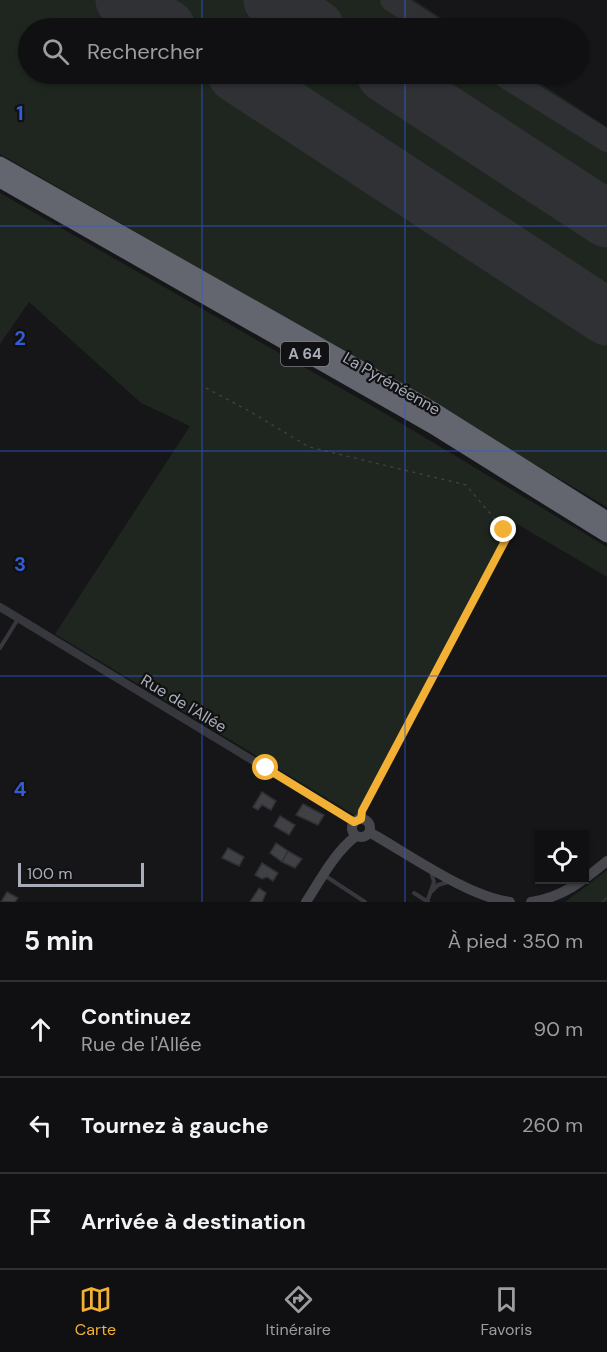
<!DOCTYPE html>
<html lang="fr">
<meta charset="utf-8">
<style>
:root{--surface:#101012;--page:#19191b;--text:#f1f3f6;--muted:#9c9d9f;--line:#303032;--accent:#f2b134}
body{margin:0;font-family:"DM Sans",sans-serif;background:var(--page);color:var(--text)}
.controls{position:absolute;right:18px;bottom:18px;display:grid;overflow:hidden;border-radius:0px;box-shadow:0 2px 4px #0004}
.controls button{width:54px;height:54px;display:grid;place-items:center;padding:0;border:0;border-bottom:2px solid var(--line);background:var(--surface);color:var(--text);font:30px sans-serif}
.scale{position:absolute;left:18px;bottom:15px;width:126px;box-sizing:border-box;padding-left:6px;border:3px solid #a8adb8;border-top:0;font-size:16px;line-height:21px;white-space:nowrap;color:#a8adb8;-webkit-text-stroke:4px #111113;paint-order:stroke}
.stop{position:absolute;width:18px;height:18px;margin:-14px;border:4px solid #f2b134;border-radius:50%;background:#fff}
.stop.end{background:#f2b134;border-color:#fff;box-shadow:0 2px 6px #0008}
.list{margin:0;padding:0;list-style:none}
h2{display:flex;justify-content:space-between;align-items:center;height:78px;margin:0;padding:0 24px;font-size:26px}
h2 small{font-size:20px;font-weight:400;color:var(--muted)}
.list li{display:grid;grid-template-columns:39px 1fr auto;gap:18px;align-items:center;box-sizing:border-box;height:96px;padding:0 24px;border-top:2px solid var(--line)}
.list b{display:block;font-size:22px;white-space:nowrap}
.list p{margin:0;font-size:20px;white-space:nowrap;color:var(--muted)}
.list em{font-size:20px;font-style:normal;color:var(--muted)}
.icon{flex:none;width:33px;height:33px;fill:none;stroke:currentColor;stroke-width:2;stroke-linecap:round;stroke-linejoin:round}
.map{position:relative;flex:none;width:607px;height:902px;overflow:hidden}
.search{position:absolute;background:var(--surface);box-shadow:0 2px 4px #0004;left:18px;right:18px;top:18px;height:66px;display:flex;align-items:center;gap:15px;box-sizing:border-box;padding:0 21px;border-radius:33px;color:var(--muted);font-size:22px}
.sheet{height:366px;background:var(--surface)}
nav{display:flex;justify-content:space-around;align-items:center;box-sizing:border-box;height:84px;border-top:2px solid var(--line);background:var(--surface);font-size:16px;color:var(--muted)}
nav a{display:grid;justify-items:center;gap:3px}
nav .on{color:var(--accent)}
.map>svg:first-child{display:block}
</style>
<div class="map">
<svg width="607" height="902" viewBox="0 0 607 902">
<rect width="100%" height="100%" fill="#161618"/>
<path fill="#1e261f" d="M0,0H414L457,28H28V74H526L607,127V507L331,344L0,154Z
M0,193L379,410L607,547V577L517,524L356,816L55,634L190,426L141,403L29,302L0,344Z
M607,870V902H565Z"/>
<g fill="none" stroke-linecap="round" stroke-linejoin="round">
<path stroke="#2c353c" stroke-width="2" d="M602,902L607,898"/>
<path stroke="#303135" stroke-width="22" d="M391,0L433,28
M500,74L607,141"/>
<path stroke="#303135" stroke-width="57" d="M124,0L167,28
M272,0L316,28
M236,74L607,317
M385,74L607,219"/>
</g>
<path fill="#404145" stroke="#303034" stroke-width="1.5" d="M262,792L276,801L271,810L262,805L258,810L253,807Z
M303,804L324,815L318,825L296,815Z
M280,816L295,825L289,835L274,826Z
M276,843L288,851L282,862L270,853Z
M228,848L244,857L239,866L222,858Z
M288,851L302,859L295,868L282,862Z
M262,863L278,873L273,881L267,877L262,879L255,875Z
M259,888L266,893L262,902H250Z
M7,892L18,898L15,902H1Z"/>
<g fill="none" stroke-linecap="round" stroke-linejoin="round">
<path stroke="#3d3f44" stroke-width="1.5" stroke-dasharray="3 4.5" stroke-linecap="butt" d="M206,388L251,412L309,447L466,485L504,530L506,539L362,811L361,818"/>
<path stroke="#37383d" stroke-width="4" d="M0,648L18,619
M324,875L365,902
M432,891L438,885L448,882
M414,893L428,902
M427,902L434,882L431,872"/>
<path stroke="#37383d" stroke-width="8" d="M0,607L354,822"/>
<path stroke="#45474d" stroke-width="10" d="M352 828a9 9 0 1 1 18 0a9 9 0 1 1-18 0Z
M369,832C407,853 468,897 510,902
M306,902C321,879 334,853 356,836
M531,902C562,898 584,880 607,861"/>
<path stroke="#63666e" stroke-width="15" d="M0,164L434,410L607,519
M0,180L432,426L607,535"/>
</g>
<g fill="none" stroke-linecap="round" stroke-linejoin="round">
<path stroke="#f2b134" stroke-width="8" d="M266,768L354,822L361,819L362,811L506,539L504,530"/>
</g>
<path fill="none" stroke="#325cd3" stroke-width="1.5" stroke-opacity="0.55" d="M202,0V28M405,0V28M202,74V902M405,74V902M0,226H607M0,451H607M0,676H607"/>
<g text-anchor="middle" stroke-width="4.5" stroke-linejoin="round" paint-order="stroke">
<rect fill="#111113" stroke="#7b7e86" stroke-width="1.5" x="281" y="342" width="48" height="24" rx="4.5"/>
<g font-size="15" font-weight="bold" fill="#a8adb8">
<text x="305" y="359">A 64</text>
</g>
<g font-size="16" fill="#a8adb8" stroke="#111113">
<text transform="translate(392 383) rotate(30)" y="6">La Pyrénéenne</text>
<text transform="translate(184 703) rotate(31)" y="6">Rue de l'Allée</text>
</g>
</g>
<g font-size="20" text-anchor="middle" font-weight="bold" fill="#325cd3" stroke="#111113" stroke-width="4.5" stroke-linejoin="round" paint-order="stroke">
<text x="20" y="120">1</text>
<text x="20" y="345">2</text>
<text x="20" y="571">3</text>
<text x="20" y="796">4</text>
</g>
</svg>
<div class="controls">
<button><svg class="icon" aria-label="locate" viewBox="0 0 24 24"><circle cx="12" cy="12" r="6"/><path d="M12 2v4M12 18v4M2 12h4M18 12h4"/></svg></button>
</div>
<div class="scale">100 m</div>
<div class="stop" style="left:266px;top:768px"></div>
<div class="stop end" style="left:504px;top:530px"></div>
<div class="search"><svg class="icon" aria-label="search" viewBox="0 0 24 24"><circle cx="10" cy="10" r="6"/><path d="M15 15l6 6"/></svg>Rechercher</div>
</div>
<section class="sheet">
<h2>5 min<small>À pied · 350 m</small></h2>
<ul class="list">
<li><svg class="icon" aria-label="ahead" viewBox="0 0 24 24"><path d="M12 20V5M6 11l6-6 6 6"/></svg><div><b>Continuez</b><p>Rue de l'Allée</p></div><em>90 m</em></li>
<li><svg class="icon" aria-label="left" viewBox="0 0 24 24"><path d="M17 20v-9H6M10 6l-5 5 5 5"/></svg><div><b>Tournez à gauche</b></div><em>260 m</em></li>
<li><svg class="icon" aria-label="arrive" viewBox="0 0 24 24"><path d="M6 21V4h12l-3 4 3 4H6"/></svg><div><b>Arrivée à destination</b></div></li>
</ul>
</section>
<nav>
<a class="on"><svg class="icon" aria-label="map" viewBox="0 0 24 24"><path d="M3 6l6-2 6 2 6-2v14l-6 2-6-2-6 2zM9 4v14M15 6v14"/></svg>Carte</a>
<a><svg class="icon" aria-label="directions" viewBox="0 0 24 24"><path d="M12 3l9 9-9 9-9-9zM9 14v-3h6M13 9l2 2-2 2"/></svg>Itinéraire</a>
<a><svg class="icon" aria-label="saved" viewBox="0 0 24 24"><path d="M7 4h10v16l-5-4-5 4z"/></svg>Favoris</a>
</nav>
